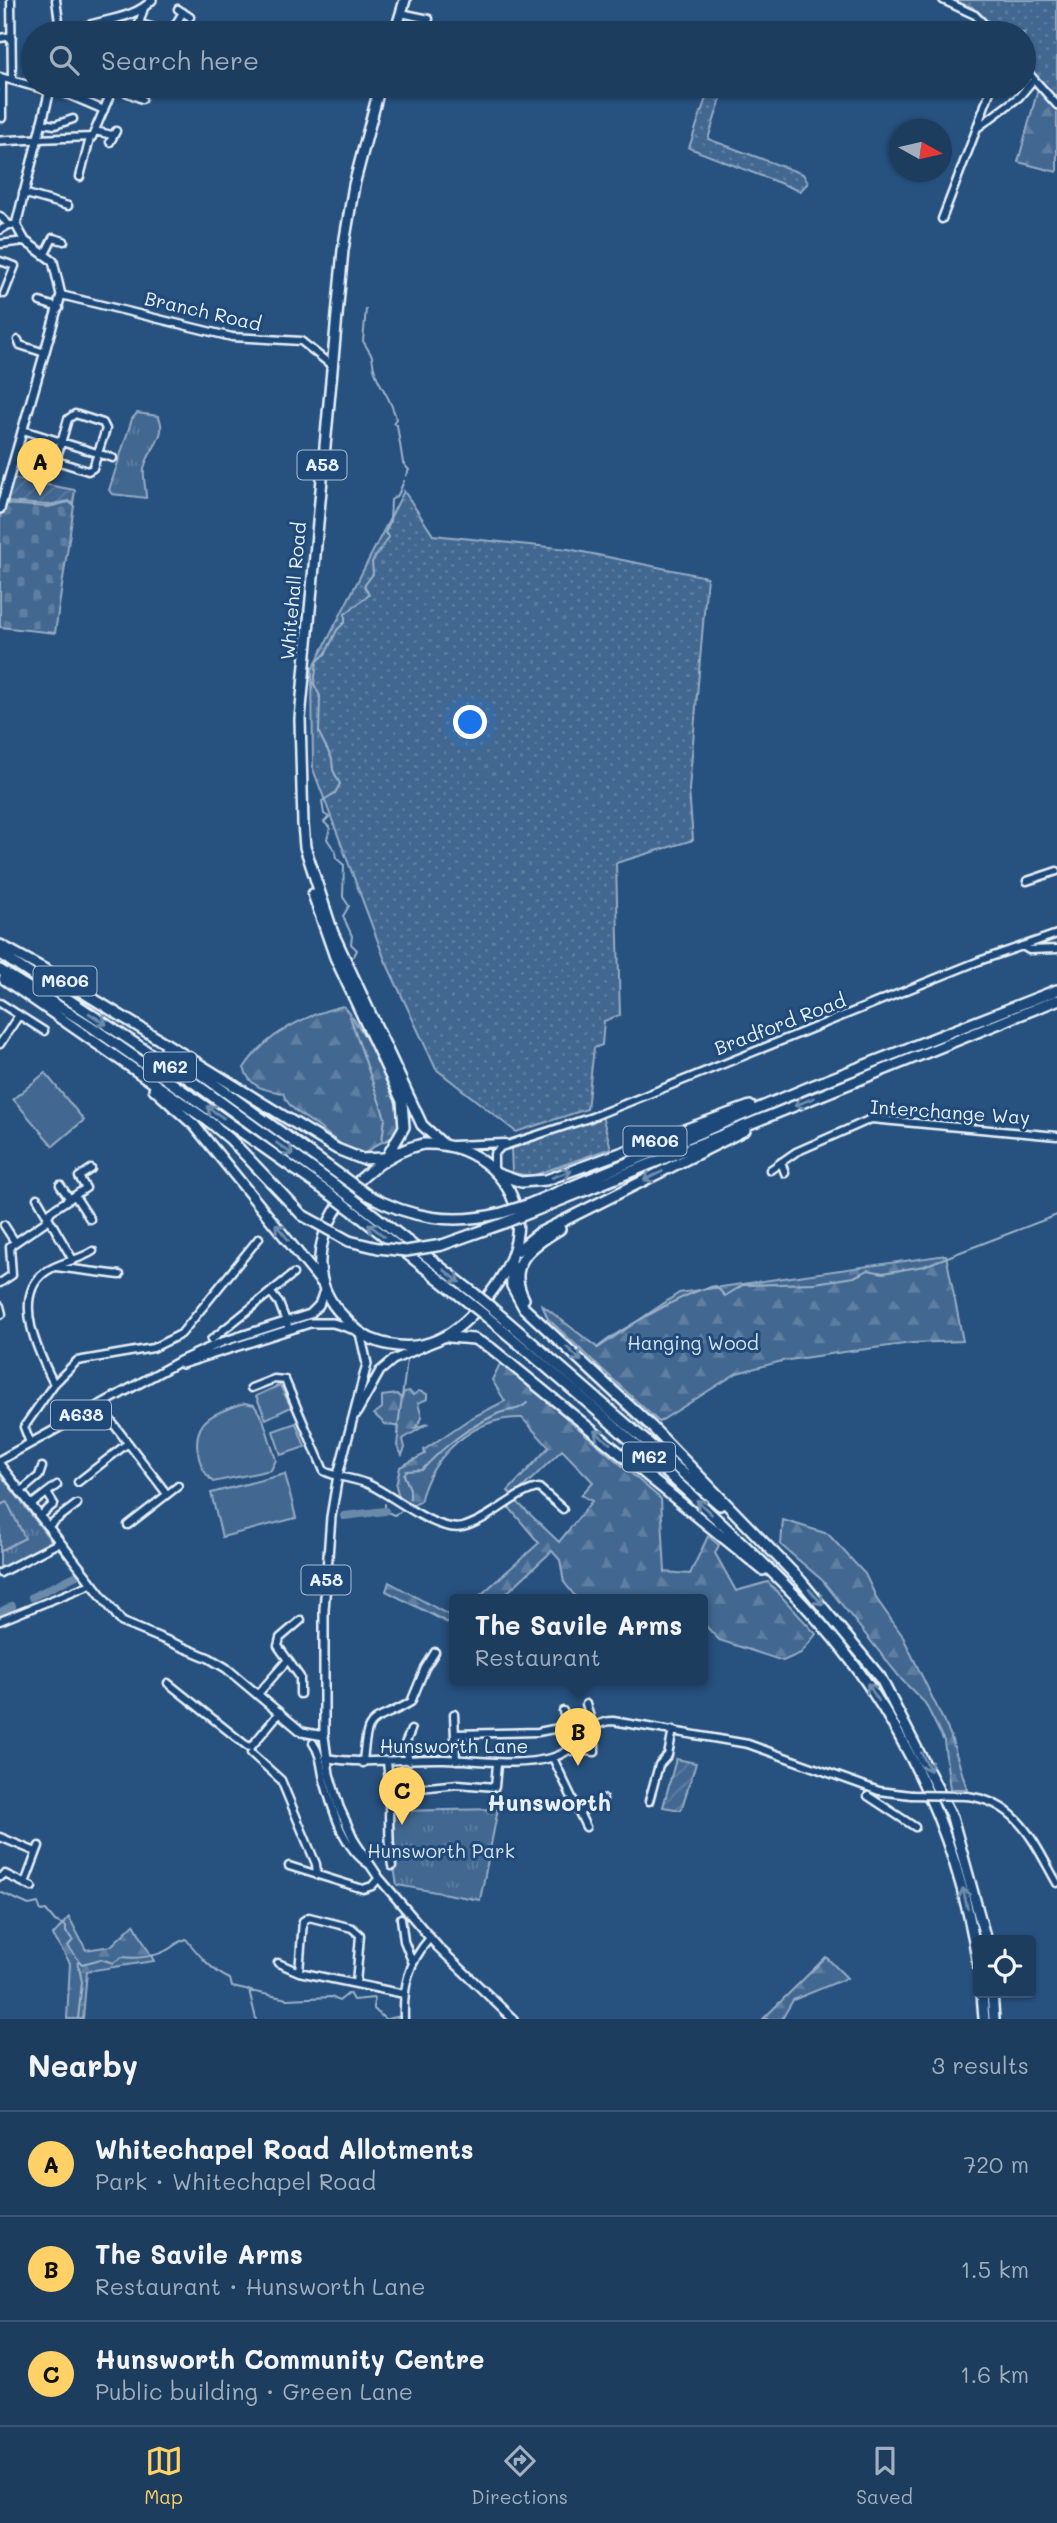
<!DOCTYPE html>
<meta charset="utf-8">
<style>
:root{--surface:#1d3d5f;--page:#2a4868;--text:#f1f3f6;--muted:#a0aebd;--line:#3b5674;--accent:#ffd166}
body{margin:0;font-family:Mali,sans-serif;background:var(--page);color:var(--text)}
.controls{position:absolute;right:21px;bottom:21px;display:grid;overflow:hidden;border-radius:7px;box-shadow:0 2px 5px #0004}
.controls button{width:63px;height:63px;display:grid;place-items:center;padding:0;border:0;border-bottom:2px solid var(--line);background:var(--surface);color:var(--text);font:35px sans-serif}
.compass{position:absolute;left:889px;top:119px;width:63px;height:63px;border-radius:50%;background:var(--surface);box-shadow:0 2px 5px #0004;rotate:98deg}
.you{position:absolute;left:471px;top:723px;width:24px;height:24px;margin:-18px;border:5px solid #fff;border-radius:50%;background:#1a73e8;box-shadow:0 0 0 10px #1a73e833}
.badge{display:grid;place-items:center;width:46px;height:46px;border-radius:50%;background:var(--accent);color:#111;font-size:23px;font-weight:700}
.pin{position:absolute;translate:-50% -58px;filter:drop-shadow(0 2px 4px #0008)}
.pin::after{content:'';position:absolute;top:37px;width:24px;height:21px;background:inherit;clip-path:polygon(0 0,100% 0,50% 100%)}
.popup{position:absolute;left:449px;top:1594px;width:259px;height:91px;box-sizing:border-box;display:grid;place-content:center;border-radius:7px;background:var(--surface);filter:drop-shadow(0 2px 5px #0005);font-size:23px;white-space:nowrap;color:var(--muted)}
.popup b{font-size:26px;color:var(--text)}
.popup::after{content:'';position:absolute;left:50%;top:100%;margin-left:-14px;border:14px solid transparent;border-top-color:var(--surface)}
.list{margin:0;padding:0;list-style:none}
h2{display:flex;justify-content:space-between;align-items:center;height:91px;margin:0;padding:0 28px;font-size:30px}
h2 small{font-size:23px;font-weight:400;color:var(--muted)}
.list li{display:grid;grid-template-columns:46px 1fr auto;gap:21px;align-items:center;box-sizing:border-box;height:105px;padding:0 28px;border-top:2px solid var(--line)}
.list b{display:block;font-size:26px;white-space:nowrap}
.list p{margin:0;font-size:23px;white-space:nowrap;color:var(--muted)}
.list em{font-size:23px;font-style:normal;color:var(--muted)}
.icon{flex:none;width:38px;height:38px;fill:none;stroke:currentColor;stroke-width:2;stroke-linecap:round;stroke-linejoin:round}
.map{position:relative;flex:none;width:1057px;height:2019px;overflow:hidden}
.search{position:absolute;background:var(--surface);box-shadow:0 2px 5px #0004;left:21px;right:21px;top:21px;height:77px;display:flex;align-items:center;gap:18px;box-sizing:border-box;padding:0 24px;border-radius:38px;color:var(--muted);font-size:26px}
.sheet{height:406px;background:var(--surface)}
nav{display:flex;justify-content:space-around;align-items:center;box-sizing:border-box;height:98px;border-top:2px solid var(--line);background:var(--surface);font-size:19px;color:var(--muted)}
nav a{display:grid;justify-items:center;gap:4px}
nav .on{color:var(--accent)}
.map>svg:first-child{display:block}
</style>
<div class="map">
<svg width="1057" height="2019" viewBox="0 0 1057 2019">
<defs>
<pattern id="grass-dots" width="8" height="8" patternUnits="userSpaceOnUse" patternTransform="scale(1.75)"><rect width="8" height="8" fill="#436891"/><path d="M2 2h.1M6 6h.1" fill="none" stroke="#5e7ea1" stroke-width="1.8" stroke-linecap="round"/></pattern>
<pattern id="forest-firs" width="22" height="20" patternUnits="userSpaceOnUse" patternTransform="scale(1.75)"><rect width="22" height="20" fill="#436891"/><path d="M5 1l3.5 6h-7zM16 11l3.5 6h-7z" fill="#5e7ea1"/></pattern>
<pattern id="cemetery-stones" width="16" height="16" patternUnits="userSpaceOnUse" patternTransform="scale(1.75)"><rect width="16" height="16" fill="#436891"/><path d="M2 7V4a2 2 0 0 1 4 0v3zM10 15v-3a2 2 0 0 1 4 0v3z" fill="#5e7ea1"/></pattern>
<pattern id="park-tufts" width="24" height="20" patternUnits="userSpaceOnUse" patternTransform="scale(1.75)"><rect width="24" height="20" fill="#436891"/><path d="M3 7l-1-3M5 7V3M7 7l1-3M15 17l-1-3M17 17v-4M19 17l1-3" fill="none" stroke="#5e7ea1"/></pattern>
<pattern id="garden-furrows" width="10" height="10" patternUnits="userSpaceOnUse" patternTransform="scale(1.75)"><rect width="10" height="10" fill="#436891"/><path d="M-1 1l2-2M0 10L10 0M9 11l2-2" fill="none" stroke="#5e7ea1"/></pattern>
</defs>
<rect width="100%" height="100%" fill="#27517f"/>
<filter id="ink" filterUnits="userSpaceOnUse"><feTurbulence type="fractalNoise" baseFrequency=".0143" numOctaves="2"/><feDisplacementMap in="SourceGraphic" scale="14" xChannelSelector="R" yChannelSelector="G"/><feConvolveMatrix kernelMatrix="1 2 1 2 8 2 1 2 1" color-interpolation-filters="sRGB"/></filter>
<g filter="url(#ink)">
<path fill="url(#grass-dots)" stroke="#96acc4" stroke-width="2" d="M947,0H1057V100L1024,63V33H997L972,7Z
M710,86H725L708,139L803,174L808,183L800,191L689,148Z
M404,491L433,535L568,549L707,577L689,790L693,840L616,863L620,1015L604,1021L602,1045L594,1048L587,1109L516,1132L436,1069L385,960L313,769L312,670Z
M602,1116L611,1148L532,1176L512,1173L511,1149Z"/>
<path fill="url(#forest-firs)" stroke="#96acc4" stroke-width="2" d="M1039,85L1057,105V172L1018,162Z
M343,1006C362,1026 405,1101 398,1128C395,1139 386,1140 378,1144C373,1147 369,1152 364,1153C350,1155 328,1134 317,1126C304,1116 289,1110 283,1093C265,1090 250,1088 244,1068C266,1034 305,1015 343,1006Z
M946,1255L963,1341L912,1343L844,1352L782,1361L737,1373L659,1422L548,1319L542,1305L598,1348L679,1293Z
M501,1362L661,1499L665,1572L690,1574L708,1536L719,1545L715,1553L736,1591L768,1582L816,1634L801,1653L783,1661L719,1640L702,1622V1600H578L564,1582L560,1560L552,1551L499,1600H475L539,1543L507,1505L515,1500L559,1542L592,1501L581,1495L593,1482L562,1450L513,1497L508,1491L549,1447L522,1418C474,1416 431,1456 420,1502L413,1505L399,1497L396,1486L400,1467L425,1454L424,1450L471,1418L505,1401L492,1380Z
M409,1391L413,1395L419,1391L427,1394V1399L418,1403L422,1418L415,1428L429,1423L403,1439L405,1448L402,1455L397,1446L399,1427L385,1424L374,1414L382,1408V1396L397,1394L402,1398L404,1392Z
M783,1520L828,1534L865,1574L878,1601L902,1635L950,1734L967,1789H950L944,1741L925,1703L902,1680L822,1580L781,1545Z
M389,1582L454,1618V1626L386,1591Z
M69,1917L86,1950L111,1946L134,1924L154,1961L87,1971L83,2019H67L70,1963L53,1935Z
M826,1957L847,1978L793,2000L782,2019H763Z"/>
<path fill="url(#cemetery-stones)" stroke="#96acc4" stroke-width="2" d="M69,502L74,506L55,633L0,627V518L4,504L48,507Z"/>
<path fill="url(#park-tufts)" stroke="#96acc4" stroke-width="2" d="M137,413L158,416C170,435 146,452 144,469C143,478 146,489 146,498L112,494L109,490L132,419Z
M0,1474L52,1542L0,1570Z
M498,1809L480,1900L397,1885L391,1851L393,1811Z"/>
<path fill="url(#garden-furrows)" stroke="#96acc4" stroke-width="2" d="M11,478L75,490L73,504L69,501L48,505L5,502Z
M676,1759L696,1763L681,1810L663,1807Z"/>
<path fill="#436891" stroke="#96acc4" stroke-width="2" d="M45,1073L84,1120L53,1146L13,1099Z
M280,1385L291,1407L266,1419L256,1396Z
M245,1403L254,1405L263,1419L276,1460L271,1470L213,1482C197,1467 189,1433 209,1418C218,1411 233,1407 245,1403Z
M296,1423L305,1447L281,1455L273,1431Z
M285,1474L296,1518L222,1537L211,1493Z
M7,1502L25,1538L0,1551V1505Z"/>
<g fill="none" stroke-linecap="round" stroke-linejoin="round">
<path stroke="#9db3c9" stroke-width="2" d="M366,309L363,341L372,356C374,384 390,392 396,419L393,423L397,425L403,463L409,470L406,476
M354,956L357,950L351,944L352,936L343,916L349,906L343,897L344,865L336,858L335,851L327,839L330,828L324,822L329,817L324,814L322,801L335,793L340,784L333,770L332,759L319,733L320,696L314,684L317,662L326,653L337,630L345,622V614L369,595L364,586L373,574L372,562L389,537L385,533L390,521L391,500L398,495L404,481
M350,1017L385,1118L382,1141
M597,1348C617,1331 692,1288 716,1286L725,1296L743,1285L815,1283L854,1277L868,1270L883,1273L924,1266L1057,1215
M397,1434L407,1360
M410,1498V1489L404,1475L406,1471L422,1470C445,1445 466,1429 497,1414C508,1409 517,1412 527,1403
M385,1504V1511L394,1515L400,1512
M0,1892L29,1905L38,1903L41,1911L46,1910L55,1921L66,1926V1932L73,1940L68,1946L82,1964L101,1959L113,1963L122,1957C134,1959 156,1957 167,1950C175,1946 176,1942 186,1939C198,1954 213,1972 230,1979L232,1987L287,1999L332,1997L339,2001L349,1993L353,2000L374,1998V2009L385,2019
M249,1990L256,2019
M78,2019L82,1982L78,1962
M387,2019L402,2016"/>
<path stroke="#6b8aaa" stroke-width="8" d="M344,1516L385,1511
M32,1597L77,1575
M0,1612L12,1606"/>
<defs>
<path id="minor" d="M11,0L12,79
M56,0L59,22L65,33
M943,0L975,15L993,33
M178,9L190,17
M401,13L429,19
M140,24L171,32L183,12
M136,33L144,8
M0,38L12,36
M1024,68L1057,105
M0,77L49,91
M50,87L104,110
M114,87L142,99
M2,118V78
M41,123L55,125L73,119
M977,127L992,86
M95,131L112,135
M37,139L92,137L114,86
M110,142L116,131
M80,177L90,138
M23,193L68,206
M0,216L9,225
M942,219L977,128L1019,97L1034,79
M0,230L9,225H16
M0,244L25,241
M45,254L53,238L64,241
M0,261L15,266L4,294
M61,295L232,337L301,341L331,365
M40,302L59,308
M18,340L20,345L45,353
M75,414L103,423L106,429L93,468L88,471L60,462L57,457L68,419Z
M23,430L113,458
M1027,881L1057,871
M1022,946L1029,950L1057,949
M0,1003L44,1031
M0,1044L19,1015
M453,1145L505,1143
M781,1162L785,1173
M494,1170V1154L501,1147L592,1117L979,961L1057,934
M770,1170L796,1152L871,1119L1057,1136
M60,1185L70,1199
M75,1196L90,1219
M37,1198L73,1260
M4,1225L15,1242
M56,1267L120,1275
M0,1283L12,1275L10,1246L45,1222L51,1211L86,1188L79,1177L91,1169
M271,1293L279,1303L289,1329
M0,1306L2,1314
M211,1340L293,1274
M54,1384C40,1356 11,1299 44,1273C58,1262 78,1261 93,1251
M251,1388L274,1379L285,1380L324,1471C338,1478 356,1478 370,1485C394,1496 436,1533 463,1527C490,1520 518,1490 539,1488L563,1509
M99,1405L167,1494
M30,1443L24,1427L54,1384L77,1361L153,1348L181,1334L259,1238
M78,1482L128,1443
M20,1492L39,1476L42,1467
M31,1505L57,1485
M40,1516L54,1504L47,1493
M128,1525L178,1486
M48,1526L77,1504
M0,1573L60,1542
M0,1621L91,1584
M168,1683L247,1746L251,1747L280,1712
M258,1694L286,1662
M300,1694V1677L278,1646L280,1638L301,1620
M586,1704L593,1727
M563,1711L572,1751
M454,1714L456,1760
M455,1734L538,1732L564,1727
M313,1743C321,1754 321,1767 324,1780C332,1808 343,1849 370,1865
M573,1749L595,1752V1740L589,1731
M251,1753L281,1780L316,1864L317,1875
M326,1758C366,1765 404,1758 444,1759C481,1760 515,1767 551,1758C582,1750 586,1721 613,1721L748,1744L879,1791L911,1795
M553,1758L586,1827
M409,1761L405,1744L411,1730
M387,1762C392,1797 386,1831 392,1866
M363,1763C367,1710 370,1726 411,1702L425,1668L435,1652
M391,1791L458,1784L495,1787L497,1764
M868,1796L915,1827
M967,1796C1019,1802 1034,1843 1057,1883
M649,1801L659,1765L668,1755L673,1730
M581,1811L600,1804L603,1799
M0,1837L36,1852
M289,1866L363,1889L372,1886L379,1878
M0,1877L5,1874L32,1887
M25,1883L39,1846
M401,1918L404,1941L412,1961
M278,1963L299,1972L404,1994
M299,1972L303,1921L309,1917L352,1928L360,1935L356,1984
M404,2019C403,1986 408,1963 430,1938"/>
<path id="major" d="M69,33C94,19 132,22 152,0
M0,141L37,139
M0,509L61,295L53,261L25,241L16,225L51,86
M360,1333L367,1364L338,1475L331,1517L324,1610V1736L329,1774L339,1807L355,1842L379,1878L438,1947L513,2019
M182,1364L310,1323H333L355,1330
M356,1414L380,1371L393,1360L427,1345
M0,1460L180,1361L222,1342L310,1314L319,1305L325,1288
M0,1465L122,1622L209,1658L226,1668L302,1732L324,1736"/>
<path id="highway" d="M395,33L405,0
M380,86L354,185L343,250L300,719L303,824L305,847L333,933L422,1125L444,1145
M313,894L335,957L402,1101L404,1127L387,1157
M0,945L53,974L337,1149L362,1159L383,1158
M0,954L193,1082L336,1186
M0,970L89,1025L330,1194
M4,979L211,1123L230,1139L302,1215
M166,1049L344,1178
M154,1089L195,1126L323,1284
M423,1144C449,1143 472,1150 491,1168C532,1206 521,1255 489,1295C459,1334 423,1360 371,1339C360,1334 351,1325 343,1316C281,1254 356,1158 423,1144Z
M498,1174L521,1182L546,1180L750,1106
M366,1194C411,1219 453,1225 502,1213
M360,1204L475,1294
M527,1205L812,1086L1057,990
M354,1212L468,1302
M529,1213L1057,1000
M349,1241L378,1248
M442,1245L504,1223
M517,1251L539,1233L745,1130
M511,1261L512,1286L524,1308L651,1426L801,1581L880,1677L952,1817L986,1940
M524,1299C505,1263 533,1245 560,1229
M493,1309L720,1505
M487,1317C562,1380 637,1444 709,1512C765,1564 824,1619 867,1683C924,1768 963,1863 978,1965
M449,1337L474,1339L491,1348L763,1570
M982,1993L984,2019
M992,1993L994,2019"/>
</defs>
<use href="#minor" stroke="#e8f1f8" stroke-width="11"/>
<use href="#major" stroke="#e8f1f8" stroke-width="12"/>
<use href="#highway" stroke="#e8f1f8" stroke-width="14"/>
<use href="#minor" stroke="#1f4a7a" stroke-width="6"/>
<use href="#major" stroke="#1f4a7a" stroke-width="7"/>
<use href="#highway" stroke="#1f4a7a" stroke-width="9"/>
<defs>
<path id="minor-bridge" d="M911,1795L967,1796"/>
<path id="highway-bridge" d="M344,1178L366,1194
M336,1186L360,1204
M330,1194L354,1212
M502,1213L527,1205
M302,1215L349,1241
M504,1223L529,1213
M378,1248L406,1251L442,1245
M475,1294L493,1309
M468,1302L487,1317"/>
</defs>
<use href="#minor-bridge" stroke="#e8f1f8" stroke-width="11" stroke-linecap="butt"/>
<use href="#highway-bridge" stroke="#e8f1f8" stroke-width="14" stroke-linecap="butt"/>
<use href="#minor-bridge" stroke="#1f4a7a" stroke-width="6"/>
<use href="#highway-bridge" stroke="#1f4a7a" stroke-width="9"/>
</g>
<defs><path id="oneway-shaft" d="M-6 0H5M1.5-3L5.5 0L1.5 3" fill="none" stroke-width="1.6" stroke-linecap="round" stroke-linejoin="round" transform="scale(1.75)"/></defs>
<g stroke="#6f8dac">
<use href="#oneway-shaft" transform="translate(98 1019) rotate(33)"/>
<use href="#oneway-shaft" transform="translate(804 1102) rotate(158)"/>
<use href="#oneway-shaft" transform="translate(215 1112) rotate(-145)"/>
<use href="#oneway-shaft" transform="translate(285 1149) rotate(36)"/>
<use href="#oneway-shaft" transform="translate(562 1174) rotate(-20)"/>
<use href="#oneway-shaft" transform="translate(653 1176) rotate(154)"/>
<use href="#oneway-shaft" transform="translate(376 1230) rotate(-142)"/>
<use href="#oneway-shaft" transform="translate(282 1232) rotate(-129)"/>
<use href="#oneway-shaft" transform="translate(452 1276) rotate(38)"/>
<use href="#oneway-shaft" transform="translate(574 1354) rotate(43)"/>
<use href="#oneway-shaft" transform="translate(602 1437) rotate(-141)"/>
<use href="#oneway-shaft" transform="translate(704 1507) rotate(-137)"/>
<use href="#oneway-shaft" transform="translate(816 1597) rotate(48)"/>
<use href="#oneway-shaft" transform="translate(873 1692) rotate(-123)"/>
<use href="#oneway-shaft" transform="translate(926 1762) rotate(63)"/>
<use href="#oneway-shaft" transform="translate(965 1898) rotate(-103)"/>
</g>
</g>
<g text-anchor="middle" stroke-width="6" stroke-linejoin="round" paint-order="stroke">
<g fill="#1f4a7a" stroke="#acbfd2" stroke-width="2">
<rect x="297.5" y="450.5" width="49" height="29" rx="5"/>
<rect x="33.5" y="966.5" width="63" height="29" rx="5"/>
<rect x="144" y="1052.5" width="52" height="29" rx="5"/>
<rect x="623.5" y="1126.5" width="63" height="29" rx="5"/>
<rect x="51" y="1400.5" width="60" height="29" rx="5"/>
<rect x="623" y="1442.5" width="52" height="29" rx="5"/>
<rect x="301.5" y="1565.5" width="49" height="29" rx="5"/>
</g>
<g font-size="18" font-weight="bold" fill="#e8f1f8">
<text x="322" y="471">A58</text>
<text x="65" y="987">M606</text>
<text x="170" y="1073">M62</text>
<text x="655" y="1147">M606</text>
<text x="81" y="1421">A638</text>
<text x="649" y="1463">M62</text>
<text x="326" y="1586">A58</text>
</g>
<g font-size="19" fill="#e8f1f8" stroke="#1f4a7a">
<text transform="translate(203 311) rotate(13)" y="7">Branch Road</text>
<text transform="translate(293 591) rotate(-85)" y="7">Whitehall Road</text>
<text transform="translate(780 1024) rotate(-21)" y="7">Bradford Road</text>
<text transform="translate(950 1112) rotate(4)" y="7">Interchange Way</text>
<text x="454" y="1753">Hunsworth Lane</text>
</g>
<g font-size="19" fill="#d8e3ee" stroke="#1f4a7a">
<text x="693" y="1350">Hanging Wood</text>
<text x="441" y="1858">Hunsworth Park</text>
</g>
<g font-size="23" font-weight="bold" fill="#e8f1f8" stroke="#1f4a7a">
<text x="549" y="1811">Hunsworth</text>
</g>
</g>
</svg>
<div class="controls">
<button><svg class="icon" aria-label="locate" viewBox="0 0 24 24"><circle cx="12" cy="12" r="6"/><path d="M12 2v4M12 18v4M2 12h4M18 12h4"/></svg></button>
</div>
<svg class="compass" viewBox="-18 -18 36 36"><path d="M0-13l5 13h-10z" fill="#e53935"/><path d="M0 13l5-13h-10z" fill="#a0aebd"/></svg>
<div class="you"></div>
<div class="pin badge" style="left:40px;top:496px">A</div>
<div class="pin badge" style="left:578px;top:1766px">B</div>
<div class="popup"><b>The Savile Arms</b>Restaurant</div>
<div class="pin badge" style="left:402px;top:1825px">C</div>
<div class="search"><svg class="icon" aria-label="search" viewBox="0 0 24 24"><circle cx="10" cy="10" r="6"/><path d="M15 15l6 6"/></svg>Search here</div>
</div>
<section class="sheet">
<h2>Nearby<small>3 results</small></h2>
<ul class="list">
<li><span class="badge">A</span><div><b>Whitechapel Road Allotments</b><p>Park · Whitechapel Road</p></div><em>720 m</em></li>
<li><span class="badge">B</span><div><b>The Savile Arms</b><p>Restaurant · Hunsworth Lane</p></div><em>1.5 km</em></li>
<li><span class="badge">C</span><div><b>Hunsworth Community Centre</b><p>Public building · Green Lane</p></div><em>1.6 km</em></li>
</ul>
</section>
<nav>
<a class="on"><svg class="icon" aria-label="map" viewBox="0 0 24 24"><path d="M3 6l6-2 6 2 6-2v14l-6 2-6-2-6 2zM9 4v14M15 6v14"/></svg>Map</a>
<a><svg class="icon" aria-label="directions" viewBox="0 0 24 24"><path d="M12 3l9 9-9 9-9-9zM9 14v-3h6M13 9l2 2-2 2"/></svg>Directions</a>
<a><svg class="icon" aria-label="saved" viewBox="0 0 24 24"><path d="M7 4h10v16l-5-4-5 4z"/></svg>Saved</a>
</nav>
